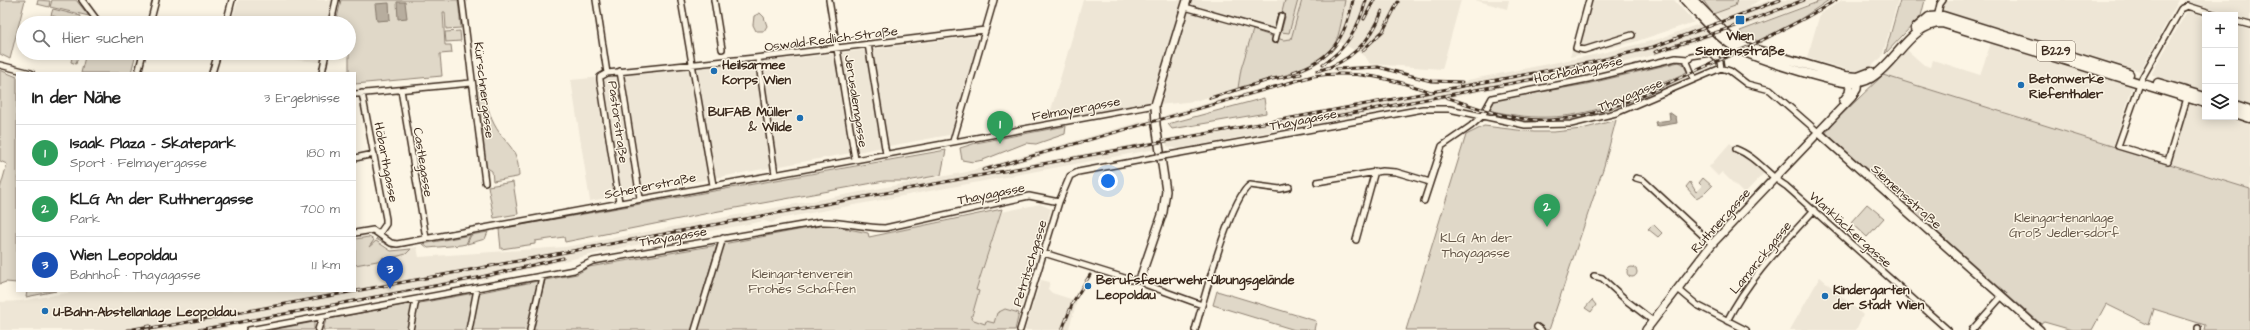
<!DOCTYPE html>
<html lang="de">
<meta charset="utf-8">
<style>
:root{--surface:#fff;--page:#f2f2f2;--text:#222;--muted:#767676;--line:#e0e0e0;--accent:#0b8043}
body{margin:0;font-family:"Architects Daughter",sans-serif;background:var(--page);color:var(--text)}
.controls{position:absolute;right:12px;top:12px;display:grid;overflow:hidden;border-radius:0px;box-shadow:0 2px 10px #0003}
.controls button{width:36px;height:36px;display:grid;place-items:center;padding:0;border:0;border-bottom:1px solid var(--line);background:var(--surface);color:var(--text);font:20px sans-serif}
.you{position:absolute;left:1108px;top:181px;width:14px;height:14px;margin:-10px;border:3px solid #fff;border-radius:50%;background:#1a73e8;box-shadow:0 0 0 6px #1a73e833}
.badge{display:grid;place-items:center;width:26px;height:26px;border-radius:50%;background:var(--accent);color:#fff;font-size:13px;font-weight:700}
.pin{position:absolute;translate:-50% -33px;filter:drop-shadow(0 1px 2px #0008)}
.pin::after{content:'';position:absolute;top:21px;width:14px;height:12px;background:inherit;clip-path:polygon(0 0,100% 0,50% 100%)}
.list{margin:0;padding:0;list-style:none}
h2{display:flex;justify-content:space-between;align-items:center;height:52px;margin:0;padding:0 16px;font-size:17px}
h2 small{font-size:13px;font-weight:400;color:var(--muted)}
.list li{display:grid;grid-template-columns:26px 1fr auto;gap:12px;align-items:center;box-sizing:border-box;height:56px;padding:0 16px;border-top:1px solid var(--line)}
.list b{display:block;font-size:15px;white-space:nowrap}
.list p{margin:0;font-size:13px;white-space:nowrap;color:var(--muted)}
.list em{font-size:13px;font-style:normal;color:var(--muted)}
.icon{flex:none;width:22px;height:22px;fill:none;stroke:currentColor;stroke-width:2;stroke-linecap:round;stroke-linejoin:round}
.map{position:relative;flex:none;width:2250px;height:330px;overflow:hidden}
.search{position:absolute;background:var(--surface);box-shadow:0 2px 10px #0003;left:16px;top:16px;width:340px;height:44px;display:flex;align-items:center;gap:10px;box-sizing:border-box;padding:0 14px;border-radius:22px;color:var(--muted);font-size:15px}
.panel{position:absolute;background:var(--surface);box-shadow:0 2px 10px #0003;left:16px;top:72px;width:340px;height:220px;border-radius:0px}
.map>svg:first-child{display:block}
</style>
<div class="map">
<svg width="2250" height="330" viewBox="0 0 2250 330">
<rect width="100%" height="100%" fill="#fcf5e5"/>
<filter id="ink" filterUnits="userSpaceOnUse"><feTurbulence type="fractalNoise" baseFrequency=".025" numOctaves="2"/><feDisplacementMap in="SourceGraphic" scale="8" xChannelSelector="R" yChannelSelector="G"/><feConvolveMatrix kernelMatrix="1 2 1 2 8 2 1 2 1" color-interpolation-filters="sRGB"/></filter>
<g filter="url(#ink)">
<path fill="#eee6d6" d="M238,0H332L328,23H231Z
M1083,0H1302L1291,39L1283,40L1253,30L1241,69L1238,88L1195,101L1049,117Z
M1345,0H1461L1442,69L1370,64L1365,56L1336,40Z
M1475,0H1509L1507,9Z
M1586,0H1674L1694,22L1634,42L1570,57Z
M1700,0H1761L1745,8L1771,0H1818L1769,19L1731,30L1716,13L1713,14Z
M1842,0H1898L1882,57L1867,70L1852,71L1807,58L1820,14Z
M1947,0H2179L2140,71L1944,11L1942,5Z
M2182,0H2250V21L2235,15Z
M2189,11L2205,16V92L2153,76L2152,73L2186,13Z
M1699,24L1711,37L1658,54L1584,72L1178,149L1167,146L1166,139L1457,86L1468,80L1598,54L1659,39Z
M2235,26L2250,30V105L2235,101Z
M970,37L979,39L952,132L949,135L590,201L571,80L815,56Z
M1992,40L2133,85L2113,147L1883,75L1907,50L1924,65L1931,67L1933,60L1980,75Z
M268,53H321L320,62L298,60Z
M1262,88L1263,92L1258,94L1168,119L1166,115L1169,114Z
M2189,101L2205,106V117H2235L2250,120V189L2169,164Z
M1143,121H1146L1147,125L990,171L1148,142H1155L1156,149L778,219L772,223L764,221L625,247L480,280L213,330H0V302L21,301L77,291H355V239L369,237L391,251L417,247L419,257L565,247L967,172Z
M1730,143L1764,173L1744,194L1722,172L1718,176L1709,167Z
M1040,204L1051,209L1019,313L1005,309L994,324H985L970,320L979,292L976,291L1002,212Z
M1820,277L1863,315L1856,330H1790Z
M1041,280L1050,282L1048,289L1052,293L1077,301L1069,328L1075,330H1025Z"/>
<path fill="#e0d8c8" stroke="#8e8173" d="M0,0H25L10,59L0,54Z
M38,0L50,1L49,7L37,4Z
M52,0H76L89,16L50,7Z
M341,0H458L461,28L446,29L445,12H443L445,45H451L452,53L440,54L442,76L355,84V73H349V23H336Z
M1285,0H1298L1289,33L1281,32L1285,17L1281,16Z
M1302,0H1345C1343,11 1340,36 1334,45C1315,73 1268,79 1238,88L1241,69L1253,30L1283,40L1291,39Z
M1703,0H1737L1735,6L1713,14Z
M1823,0H1829L1799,20L1758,41L1742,35L1740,31Z
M1900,0H1925L1921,16L1885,54Z
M53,9L81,16L79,23H69L51,15Z
M760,13L764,17L767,26L764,31H756L753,25L754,16Z
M51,16L67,23H49Z
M460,31L461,41L446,42L445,32Z
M73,53H79L76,64L71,62Z
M86,53H136L131,73H81Z
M1679,62L1683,64L1687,72C1615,105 1570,130 1489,110L1495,100L1587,84Z
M0,70L17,77V283L6,282L0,284V189L7,164L0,161Z
M1883,75L2250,189V330H2204L2205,325L2154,309L2149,325L2106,304L2092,330H2072L2044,322L2041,324L1826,133L1833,123Z
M480,85L484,87C486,100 488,112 494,124C507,148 518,145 519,176L517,177L493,181L492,171L486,167L475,86Z
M1264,98L1266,113L1172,129L1168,124Z
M1616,120L1604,166L1549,330H1543L1538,326L1537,330H1406L1466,135L1484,126L1534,132H1554L1582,129Z
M1066,126L1065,134L1036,144L1026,143L983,160L973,162L962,160L960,148L976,143Z
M946,150L941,175L907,181H884L719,211L565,242L564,237L535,241V244L501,249L499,229Z
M1703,178L1712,186L1704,194L1696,198L1686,187L1690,182L1696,192L1702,186L1699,183Z
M513,182L518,214L494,218L488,186Z
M1867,204L1884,218L1867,237L1851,222Z
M1002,209L976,290L979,291L971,319L985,324L986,321L994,323L997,313L1005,309L1019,313L1015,330H698L723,244L820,226H834L868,233L869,237Z
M1653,224L1662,233L1658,237L1648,229Z
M488,232L485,239L467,244L471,235Z
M470,235L466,244L461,245L428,248L423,244Z
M369,237L374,240L369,247L376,241L391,251L411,249L406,254L384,260V257L382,258L383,260L355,265V239Z
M378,237L392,247L410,244V245L393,248L376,239Z
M717,245L692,330H532L545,280L577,274L589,267Z
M1627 272a5 5 0 1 1 10 0a5 5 0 1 1-10 0Z
M538,281L539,283L528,330H471L479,293L482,292Z
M27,291H56L26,297Z
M1217,291L1316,321L1314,330H1295L1213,305Z
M474,293L468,330H412L418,305L420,303Z
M1592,300L1596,305L1591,312L1585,308Z
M408,304L413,305L408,330H323L326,320L329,319Z
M314,322V330H271Z"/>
<path fill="#b7ad9e" stroke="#85796b" d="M397,2H405L407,18L398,19Z
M389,3L390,20L377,21L375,4Z
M1669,112L1676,117L1677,123L1659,126L1656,125L1655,122L1670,120Z"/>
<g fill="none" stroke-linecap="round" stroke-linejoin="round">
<defs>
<path id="street" d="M82,0L99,23
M462,0L485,182
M596,0L607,73
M681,0L713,185
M714,0L722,49
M829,0L855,159
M1589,0L1576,48L1584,50L1632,35
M1185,7L1277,33
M1937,18L1940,4L1943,0
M2235,21L2250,25
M150,23L156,0
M226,23L232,0
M331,23L336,0
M1275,40L1281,16
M868,44L886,154
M758,58L775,174
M0,65L31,73
M620,71L640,198
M138,73L143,53
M212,73L218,53
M322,73L326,53
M1694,79L1687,62L1691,56L1711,53L1720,62L1721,68
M401,90L426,238
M362,93L386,219V224L379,234
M355,94L471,83
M2187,98L2168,161L2118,146L2142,78L2181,9L2188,6L2217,15
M1482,116L1492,98L1588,79L1676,58L1688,59
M953,141L994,0
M1736,149C1755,156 1769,176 1786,186L1948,330
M1169,155L1423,109H1449L1525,125L1571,124L1616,113L1721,68L1730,71L1747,84L1770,90L1818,132
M355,158L374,154
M1636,178L1643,180L1712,244
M1317,182L1382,171L1396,172L1430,182
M1424,201L1442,146L1471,126L1482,116
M619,202L600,80V77L607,73L755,58L985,30
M355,233L373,230L391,243L397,244L1155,105
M1356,240L1375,171
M1044,253L1131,280L1140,279L1147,285L1202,305
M1594,276L1602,278L1627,301L1653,321
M1678,289L1697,305L1746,330
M1727,321C1748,279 1783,244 1814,210
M1537,327L1541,330
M249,330L574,270L593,261L820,222C842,221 863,228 885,228L1029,196L1059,202
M318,330L322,317
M410,330L416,300
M469,330L477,289
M530,330L542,277
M695,330L723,238
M1020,330L1059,202L1070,176L1078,172L1158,157
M1195,330C1203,303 1230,198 1250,185L1280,189L1289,187
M1972,330L2002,296
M2198,330V328"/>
<path id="secondary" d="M1843,101L1849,93L1851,78
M1818,132L2040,330
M1140,279L1163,212L1166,191L1156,125L1155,105L1187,0
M1646,330L1712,244L1852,97L1857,89L1858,79"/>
<path id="primary" d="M1685,0C1700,16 1715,34 1733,46C1750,57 1835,84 1855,83C1862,82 1869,80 1875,75C1897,60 1912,23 1942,23L2205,103
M1693,0L1729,37L1743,46L1845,76L1858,77L1871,72
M1915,29L1929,17L1943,16L2129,74
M2158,83L2205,97
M2235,106L2250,111
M2235,113L2250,118"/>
</defs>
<use href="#street" stroke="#3b2a1e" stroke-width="8"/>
<use href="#secondary" stroke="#3b2a1e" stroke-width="10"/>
<use href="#primary" stroke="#3b2a1e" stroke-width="11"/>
<use href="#street" stroke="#fcf5e5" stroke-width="5"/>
<use href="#secondary" stroke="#fcf5e5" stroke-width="7"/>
<use href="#primary" stroke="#fcf5e5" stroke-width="8"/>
<defs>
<path id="rail" d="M1364,19L1374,0
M1363,50L1383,31L1398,2
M1655,52L1730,28L1804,0
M1323,64C1347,49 1359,27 1366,0
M1336,69L1378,67L1431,81L1462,82
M1317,71C1348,64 1372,41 1382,11
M1293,72C1332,60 1345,38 1353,0
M1446,97C1480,109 1512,121 1549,120C1598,118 1641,96 1684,76C1736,53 1787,30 1836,0
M1210,98L1272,79L1301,74
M1304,122L1566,73
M983,170L1313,76C1355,70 1391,78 1431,92
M128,330L150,326
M145,330L1593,62L1653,47L1780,0
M198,330L477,278L563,258
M1062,330L1073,302L1090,275"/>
</defs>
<use href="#rail" stroke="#3b2a1e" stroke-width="3"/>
<use href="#rail" stroke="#fcf5e5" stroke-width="1.5" stroke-dasharray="4.5" stroke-linecap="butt"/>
<defs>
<path id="street-bridge" d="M1158,157L1169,155"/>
</defs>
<use href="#street-bridge" stroke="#3b2a1e" stroke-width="8" stroke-linecap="butt"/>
<use href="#street-bridge" stroke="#fcf5e5" stroke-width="5"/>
</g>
</g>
<g fill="#1f6fb2" stroke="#fcf5e5" stroke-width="1.5">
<rect x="1735" y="15" width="10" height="10" rx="2"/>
<circle cx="714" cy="71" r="4"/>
<circle cx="2021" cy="85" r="4"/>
<circle cx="800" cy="118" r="4"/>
<circle cx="1088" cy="286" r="4"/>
<circle cx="1825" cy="296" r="4"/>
<circle cx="45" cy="311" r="4"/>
</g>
<g text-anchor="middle" stroke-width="3" stroke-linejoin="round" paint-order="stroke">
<rect fill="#fcf5e5" stroke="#75675a" stroke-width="1" x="2037" y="41" width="38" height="20" rx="3"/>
<g font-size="12" font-weight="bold" fill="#3b2a1e">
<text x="2056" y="55">B229</text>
</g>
<g font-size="13" font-weight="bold" fill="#3b2a1e" stroke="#fcf5e5" text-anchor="start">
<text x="1740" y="40" text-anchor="middle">Wien<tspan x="1740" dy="15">Siemensstraße</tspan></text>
<text x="722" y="69">Heilsarmee<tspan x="722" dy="15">Korps Wien</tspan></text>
<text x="2029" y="83">Betonwerke<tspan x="2029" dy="15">Riefenthaler</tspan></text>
<text x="792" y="116" text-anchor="end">BUFAB Müller<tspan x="792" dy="15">&amp; Wilde</tspan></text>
<text x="1096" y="284">Berufsfeuerwehr-Übungsgelände<tspan x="1096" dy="15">Leopoldau</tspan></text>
<text x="1833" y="294">Kindergarten<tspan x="1833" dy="15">der Stadt Wien</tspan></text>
<text x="53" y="316">U-Bahn-Abstellanlage Leopoldau</text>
</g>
<g font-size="13" fill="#3b2a1e" stroke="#fcf5e5">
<text transform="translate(831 38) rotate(-7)" y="5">Oswald-Redlich-Straße</text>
<text transform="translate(1578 69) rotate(-12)" y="5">Hochbahngasse</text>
<text transform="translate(485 90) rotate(83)" y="5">Kürschnergasse</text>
<text transform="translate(1630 94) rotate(-22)" y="5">Thayagasse</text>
<text transform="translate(857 101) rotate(81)" y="5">Jerusalemgasse</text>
<text transform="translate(1076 108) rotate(-10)" y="5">Felmayergasse</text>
<text transform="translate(1303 119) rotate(-11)" y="5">Thayagasse</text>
<text transform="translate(619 122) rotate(82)" y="5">Pastorstraße</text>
<text transform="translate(387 162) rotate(79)" y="5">Höbarthgasse</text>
<text transform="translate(424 162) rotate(81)" y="5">Castlegasse</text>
<text transform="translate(650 185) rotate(-11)" y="5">Schererstraße</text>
<text transform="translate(991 193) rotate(-11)" y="5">Thayagasse</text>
<text transform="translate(1907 196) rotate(42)" y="5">Siemensstraße</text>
<text transform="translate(1720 220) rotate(-48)" y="5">Ruthnergasse</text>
<text transform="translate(1851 229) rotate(42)" y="5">Wankläckergasse</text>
<text transform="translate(673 236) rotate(-10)" y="5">Thayagasse</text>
<text transform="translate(1760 257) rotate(-51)" y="5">Lamarckgasse</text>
<text transform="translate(1029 263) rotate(-73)" y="5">Petritschgasse</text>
</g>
<g font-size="13" fill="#645648" stroke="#fcf5e5">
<text x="2064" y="222">Kleingartenanlage<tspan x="2064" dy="15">Groß Jedlersdorf</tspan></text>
<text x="1476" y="242">KLG An der<tspan x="1476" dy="15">Thayagasse</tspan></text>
<text x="802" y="278">Kleingartenverein<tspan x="802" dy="15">Frohes Schaffen</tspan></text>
</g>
</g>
</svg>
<div class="controls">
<button>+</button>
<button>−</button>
<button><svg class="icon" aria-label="layers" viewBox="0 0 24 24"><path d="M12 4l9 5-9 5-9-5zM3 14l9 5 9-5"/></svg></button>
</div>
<div class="you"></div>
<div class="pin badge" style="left:1000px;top:144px;background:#2e9e5b">1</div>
<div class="pin badge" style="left:1547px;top:227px;background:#2e9e5b">2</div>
<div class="pin badge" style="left:390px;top:289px;background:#1a4fb4">3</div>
<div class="search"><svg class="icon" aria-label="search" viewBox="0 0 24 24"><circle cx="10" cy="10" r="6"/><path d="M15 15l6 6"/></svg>Hier suchen</div>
<section class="panel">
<h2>In der Nähe<small>3 Ergebnisse</small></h2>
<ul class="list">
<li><span class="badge" style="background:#2e9e5b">1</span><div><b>Isaak Plaza - Skatepark</b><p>Sport · Felmayergasse</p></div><em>180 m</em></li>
<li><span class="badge" style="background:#2e9e5b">2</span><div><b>KLG An der Ruthnergasse</b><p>Park</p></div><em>700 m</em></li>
<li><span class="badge" style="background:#1a4fb4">3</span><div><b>Wien Leopoldau</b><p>Bahnhof · Thayagasse</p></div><em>1.1 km</em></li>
</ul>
</section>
</div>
